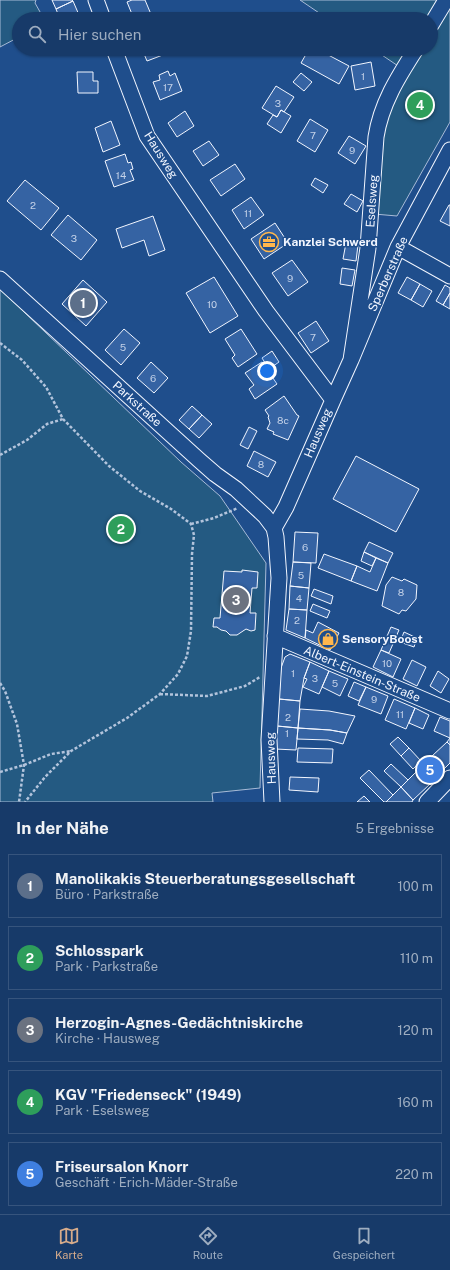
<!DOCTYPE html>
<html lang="de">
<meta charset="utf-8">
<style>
:root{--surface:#173a69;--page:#20416f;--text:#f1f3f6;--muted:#9eadc0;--line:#36547d;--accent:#d6ab8b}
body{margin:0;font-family:"Public Sans",sans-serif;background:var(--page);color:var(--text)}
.you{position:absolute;left:267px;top:371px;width:14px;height:14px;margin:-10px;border:3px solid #fff;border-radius:50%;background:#1a73e8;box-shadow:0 0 0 6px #1a73e833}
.badge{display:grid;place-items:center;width:26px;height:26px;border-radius:50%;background:var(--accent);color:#fff;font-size:13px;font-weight:700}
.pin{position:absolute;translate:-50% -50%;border:2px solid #fff;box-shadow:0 1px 4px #0006}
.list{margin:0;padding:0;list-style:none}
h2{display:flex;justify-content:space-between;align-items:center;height:52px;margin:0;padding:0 16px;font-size:17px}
h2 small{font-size:13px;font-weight:400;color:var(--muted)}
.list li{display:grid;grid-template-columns:26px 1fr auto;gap:12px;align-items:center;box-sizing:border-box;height:64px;margin:0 8px 8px;padding:0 8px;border:1px solid var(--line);border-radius:0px}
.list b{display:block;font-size:15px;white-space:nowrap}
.list p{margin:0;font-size:13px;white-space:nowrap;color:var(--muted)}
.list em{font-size:13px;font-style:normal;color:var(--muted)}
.icon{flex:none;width:22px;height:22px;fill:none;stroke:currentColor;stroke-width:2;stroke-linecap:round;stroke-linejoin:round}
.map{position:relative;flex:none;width:450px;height:802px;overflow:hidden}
.search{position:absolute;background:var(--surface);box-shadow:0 1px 3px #0004;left:12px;right:12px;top:12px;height:44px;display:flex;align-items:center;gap:10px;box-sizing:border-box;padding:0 14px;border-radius:22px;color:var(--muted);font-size:15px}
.sheet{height:412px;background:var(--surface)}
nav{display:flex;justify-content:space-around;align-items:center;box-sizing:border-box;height:56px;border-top:1px solid var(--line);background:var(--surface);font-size:11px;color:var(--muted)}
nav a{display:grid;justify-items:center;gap:2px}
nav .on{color:var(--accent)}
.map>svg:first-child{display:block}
</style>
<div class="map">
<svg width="450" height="802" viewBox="0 0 450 802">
<rect width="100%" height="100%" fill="#1f4e8c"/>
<path fill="#245a82" stroke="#a8bbd7" d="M0,0H36L35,3L44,19H19V37L0,47Z
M300,0H450V122L397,216L374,214L386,116L407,72L373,49H431V19H328Z
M0,289L181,462L220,496L266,563L260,788L212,793L213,802H0Z"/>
<path fill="#3563a3" stroke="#f2f6ff" d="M52,0H72L73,1L56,9Z
M132,0H145L153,19H134L127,2Z
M73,1L79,15L70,19H60L56,9Z
M142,49H166L168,53L147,61Z
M309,49H317L349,66L339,84L301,63Z
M371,62L375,86L355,90L351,66Z
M168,71L170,76L175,73L182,91L160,100L153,82L160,80L159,75Z
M77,72H93V81H98V93H78Z
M301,73L312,82L304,91L293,82Z
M276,86L294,97L284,112L281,110L277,117L262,108Z
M281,110L291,116L281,133L267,124L273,115L277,117Z
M185,111L194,126L177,137L168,123Z
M310,119L328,130L315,152L297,141Z
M111,121L120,145L103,152L95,128Z
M349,136L366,146L355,164L338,153Z
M209,141L219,155L203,166L193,151Z
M125,154L128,163L131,162L133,169L130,170L134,180L114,187L105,161Z
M235,164L245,179L221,196L210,180Z
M315,178L328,185L323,193L311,185Z
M25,180L59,208L41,230L7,201Z
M351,194L363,201L357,212L344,204Z
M251,197L264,215L244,229L232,210Z
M449,205H450V226L440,221Z
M68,215L97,240L81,260L51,235Z
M153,216L165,250L149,256L144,240L122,248L116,229Z
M275,223L288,243L264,259L251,239Z
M346,243L358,245L356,261L343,259Z
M292,260L308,282L288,296L272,273Z
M342,268L355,270L352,286L340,284Z
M214,277L238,316L210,333L186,293Z
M407,277L420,284L411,300L398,293Z
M83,280L107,302L86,326L62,304Z
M420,284L432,291L423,307L411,300Z
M445,285L450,288V293L443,305L436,301Z
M450,293V309L443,305Z
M316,321L329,341L311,353L298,333Z
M124,329L140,343L121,365L105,350Z
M241,329L257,354L238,367L232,358L235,355L225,339Z
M272,351L279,362L269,369L262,358Z
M151,362L168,378L154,393L137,378Z
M262,362L277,384L255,399L249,389L254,385L245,373Z
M284,396L297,415L299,416L288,440L273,434L274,432L267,429L270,423L268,417L269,416L265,410Z
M192,406L202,415L189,429L179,420Z
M202,415L212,424L199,438L189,429Z
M249,427L257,431L248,449L240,445Z
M254,451L276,462L268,477L247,466Z
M356,456L419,489L396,532L333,499Z
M295,532L318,533L316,563L293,562Z
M369,542L393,553L388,563L364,552Z
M364,552L376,558L372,566L361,561Z
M324,554L357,566L351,581L318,568Z
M376,558L388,563L377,591L351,581L357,566L370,572Z
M293,562L311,563L309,588L290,586Z
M242,570L258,572L257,588H252L250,613H256L255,630L251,631L246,629L237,635H230L226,631L221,630L217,627H213L214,618H220L224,571L242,572Z
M392,577L402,581L404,579L417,585L416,599L406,611L402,610L399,614L382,606L386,585Z
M290,586L309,588L307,610L289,609Z
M314,589L333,596L331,604L311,596Z
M313,604L330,611L327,618L310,611Z
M289,609L307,610L305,638L286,630Z
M318,622L339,633L330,650L305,638L306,630L313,633Z
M391,627L399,630L389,653L381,650Z
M404,632L417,638L414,647L400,642Z
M381,650L401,659L393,677L373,667Z
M290,654L310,662L304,678L300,701L279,699L281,668L285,657Z
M412,660L426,667L417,686L403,679Z
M310,662L329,671L319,694L303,687L307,679L304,678Z
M329,671L348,679L340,696L322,687Z
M438,671L449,679L441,693L430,686Z
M354,682L366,687L359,701L348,696Z
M366,687L388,696L381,714L358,705Z
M279,699L300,701L298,728L277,726Z
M394,699L415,708L406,729L385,720Z
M415,708L429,715L423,729L409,723Z
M300,709L329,711L355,716L347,733L330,730L298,728Z
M440,717L450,721V745L447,742L450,738L434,731Z
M277,726L298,728L296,750L275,749Z
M298,728L330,730L347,733L343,744L328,740L297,739Z
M398,737L409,748L401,756L390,744Z
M447,742L450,745V763L444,769L432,756Z
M298,748L333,749L332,763L297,762Z
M409,748L421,761L413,769L401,756Z
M432,756L444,769L430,784L417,771Z
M391,764L408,780L401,787L384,771Z
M369,770L393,795L386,802H384L360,778Z
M417,771L430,784L413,800L401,787Z
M290,777L319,778L318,792L289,790Z
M401,787L413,800L412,802H386Z
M364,796L370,802H357Z"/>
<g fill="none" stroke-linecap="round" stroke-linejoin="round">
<defs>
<path id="minor" d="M96,0L103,19
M431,25L446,0
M114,49L147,136L266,311L333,400L286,507L274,528
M398,247L450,276
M0,279L199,460L215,474L236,489L265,516L274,528L276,537L279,578L269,740L272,802
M351,360L368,248L376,137C381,104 398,77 416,49
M333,400L351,360L398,247L450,150
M275,636L450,711
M427,802L450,778"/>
</defs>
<use href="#minor" stroke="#f2f6ff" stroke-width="17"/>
<path stroke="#b3c4dc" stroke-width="2.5" stroke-dasharray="3 2" stroke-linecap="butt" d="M0,343L22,360L46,387L63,419L109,466L140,491L171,509L191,524L194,535L192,554L191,631L187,656L178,674L160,694L127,718L71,751L45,777L25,802
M0,455L27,440L47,424L63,419
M191,524L214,518L238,508
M0,683L5,691L17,724L24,765L19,802
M160,694L207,696L245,686L260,677
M0,772L24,765L51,754L71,751"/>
<use href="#minor" stroke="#1f4e8c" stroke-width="15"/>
</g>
<defs>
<symbol id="office-ring" viewBox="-11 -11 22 22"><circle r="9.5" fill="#1f4e8c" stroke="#ffb74d" stroke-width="1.5"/><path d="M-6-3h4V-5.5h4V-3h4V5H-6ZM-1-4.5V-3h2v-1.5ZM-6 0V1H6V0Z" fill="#ffb74d"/></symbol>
<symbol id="shop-ring" viewBox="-11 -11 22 22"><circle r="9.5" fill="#1f4e8c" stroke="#ffb74d" stroke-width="1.5"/><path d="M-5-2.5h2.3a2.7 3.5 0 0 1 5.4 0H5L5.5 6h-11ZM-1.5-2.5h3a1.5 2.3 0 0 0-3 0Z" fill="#ffb74d"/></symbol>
</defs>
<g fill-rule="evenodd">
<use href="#office-ring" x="258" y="231" width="22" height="22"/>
<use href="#shop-ring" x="317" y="628" width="22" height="22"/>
</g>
<g text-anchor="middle" stroke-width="3" stroke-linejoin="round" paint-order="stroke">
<g font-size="10" fill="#c3d1e8">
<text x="363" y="80">1</text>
<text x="168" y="91">17</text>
<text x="278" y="107">3</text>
<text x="313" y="139">7</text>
<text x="352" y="154">9</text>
<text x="121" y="179">14</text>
<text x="33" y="209">2</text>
<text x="248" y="217">11</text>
<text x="74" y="242">3</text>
<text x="290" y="282">9</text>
<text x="212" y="308">10</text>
<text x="313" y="341">7</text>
<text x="123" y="351">5</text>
<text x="153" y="382">6</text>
<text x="283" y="424">8c</text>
<text x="261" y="468">8</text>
<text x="305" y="551">6</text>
<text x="301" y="579">5</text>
<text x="401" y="596">8</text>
<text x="299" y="602">4</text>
<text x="297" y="624">2</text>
<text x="387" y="667">10</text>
<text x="293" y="677">1</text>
<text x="315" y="682">3</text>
<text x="335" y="687">5</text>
<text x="374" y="703">9</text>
<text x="400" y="718">11</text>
<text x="288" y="721">2</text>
<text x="287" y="737">1</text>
</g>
<g font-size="12" fill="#f2f6ff" stroke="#1f4e8c">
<text transform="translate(161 155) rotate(58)" y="4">Hausweg</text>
<text transform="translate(372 201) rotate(-86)" y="4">Eselsweg</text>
<text transform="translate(388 274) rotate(-66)" y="4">Sperberstraße</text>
<text transform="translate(137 404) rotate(42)" y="4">Parkstraße</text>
<text transform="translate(318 433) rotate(-67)" y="4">Hausweg</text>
<text transform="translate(362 674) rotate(23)" y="4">Albert-Einstein-Straße</text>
<text transform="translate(271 758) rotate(-92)" y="4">Hausweg</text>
</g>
<g font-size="12" font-weight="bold" fill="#f2f6ff" stroke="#1f4e8c" text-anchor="start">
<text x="283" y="246">Kanzlei Schwerd</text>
<text x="342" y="643">SensoryBoost</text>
</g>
</g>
</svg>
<div class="you"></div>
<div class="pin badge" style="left:83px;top:303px;background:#5c6f8a">1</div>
<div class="pin badge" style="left:121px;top:529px;background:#2e9e5b">2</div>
<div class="pin badge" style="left:236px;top:600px;background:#6b7280">3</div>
<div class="pin badge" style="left:420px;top:105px;background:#2e9e5b">4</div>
<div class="pin badge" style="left:430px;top:770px;background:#3f7fe0">5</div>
<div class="search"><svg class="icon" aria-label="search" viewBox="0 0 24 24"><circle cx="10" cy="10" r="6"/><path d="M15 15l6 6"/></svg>Hier suchen</div>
</div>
<section class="sheet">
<h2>In der Nähe<small>5 Ergebnisse</small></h2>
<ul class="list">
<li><span class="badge" style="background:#5c6f8a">1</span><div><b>Manolikakis Steuerberatungsgesellschaft</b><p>Büro · Parkstraße</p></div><em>100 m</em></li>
<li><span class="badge" style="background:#2e9e5b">2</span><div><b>Schlosspark</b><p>Park · Parkstraße</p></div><em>110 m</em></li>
<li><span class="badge" style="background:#6b7280">3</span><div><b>Herzogin-Agnes-Gedächtniskirche</b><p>Kirche · Hausweg</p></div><em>120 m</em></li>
<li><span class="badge" style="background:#2e9e5b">4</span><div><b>KGV &quot;Friedenseck&quot; (1949)</b><p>Park · Eselsweg</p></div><em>160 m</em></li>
<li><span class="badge" style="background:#3f7fe0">5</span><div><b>Friseursalon Knorr</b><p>Geschäft · Erich-Mäder-Straße</p></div><em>220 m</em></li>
</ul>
</section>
<nav>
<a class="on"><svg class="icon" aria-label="map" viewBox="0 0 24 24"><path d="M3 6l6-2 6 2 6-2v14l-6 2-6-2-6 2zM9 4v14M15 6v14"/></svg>Karte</a>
<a><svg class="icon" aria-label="directions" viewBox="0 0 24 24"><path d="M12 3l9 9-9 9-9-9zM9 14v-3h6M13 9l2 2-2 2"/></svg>Route</a>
<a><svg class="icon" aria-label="saved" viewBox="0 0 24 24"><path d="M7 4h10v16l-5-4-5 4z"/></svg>Gespeichert</a>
</nav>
